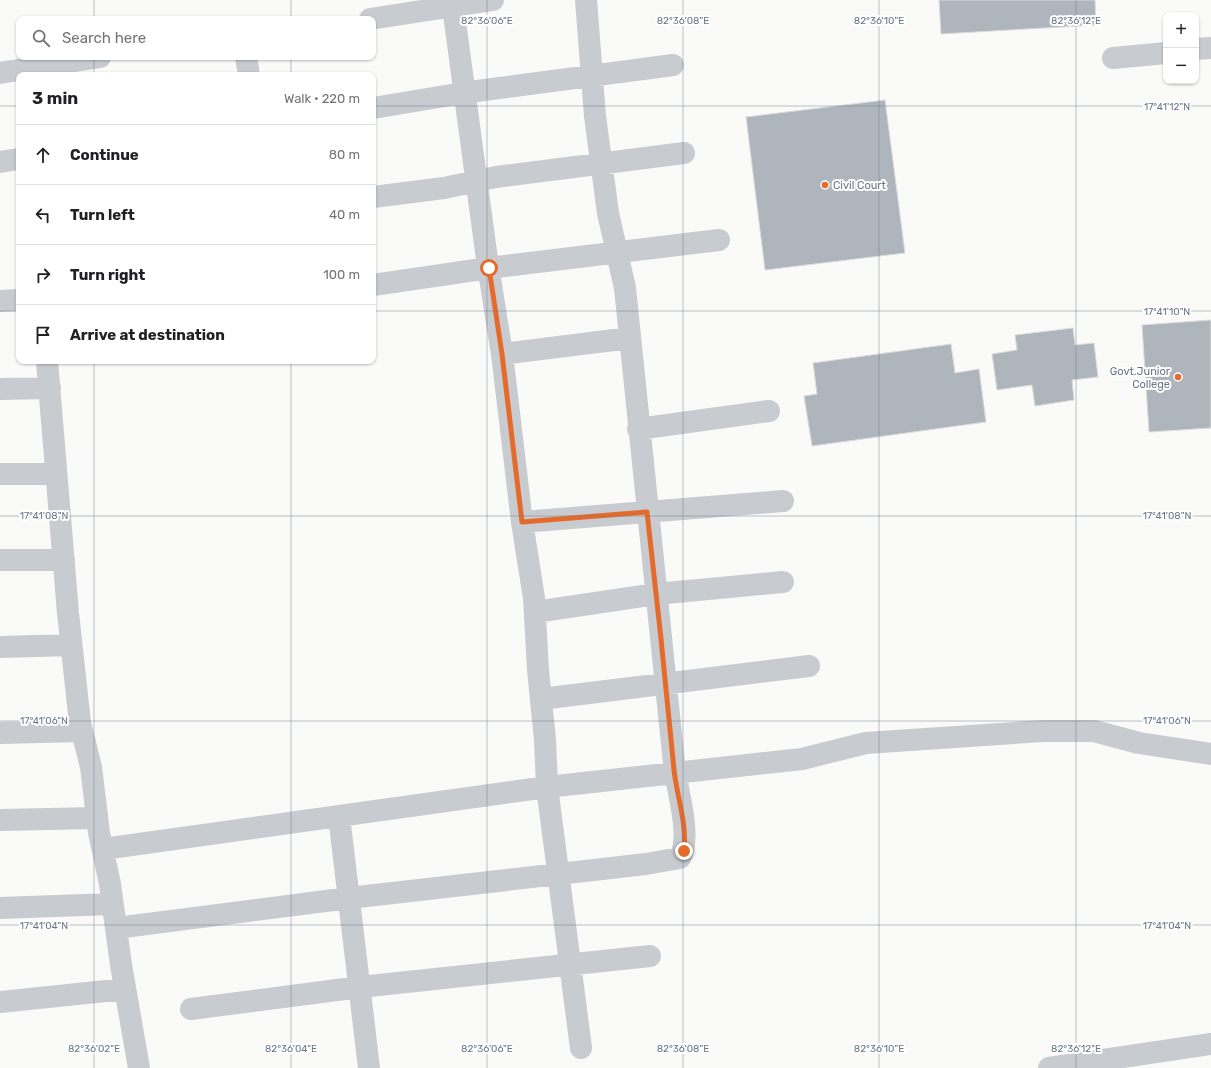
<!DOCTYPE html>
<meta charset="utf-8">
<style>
:root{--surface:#fff;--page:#f2f2f2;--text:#202124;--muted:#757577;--line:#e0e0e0}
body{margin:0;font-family:Rubik,sans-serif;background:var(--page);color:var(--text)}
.controls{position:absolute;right:12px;top:12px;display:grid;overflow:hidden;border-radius:8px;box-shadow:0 1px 3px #0004}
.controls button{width:36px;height:36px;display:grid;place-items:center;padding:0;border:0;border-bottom:1px solid var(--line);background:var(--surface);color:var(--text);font:20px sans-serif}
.stop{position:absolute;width:12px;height:12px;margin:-9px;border:3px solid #e56b2d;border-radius:50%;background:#fff}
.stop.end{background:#e56b2d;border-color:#fff;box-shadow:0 1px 4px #0008}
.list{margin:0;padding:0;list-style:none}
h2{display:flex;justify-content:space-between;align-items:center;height:52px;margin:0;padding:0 16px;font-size:17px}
h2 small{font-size:13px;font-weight:400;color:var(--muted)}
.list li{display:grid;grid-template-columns:26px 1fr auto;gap:12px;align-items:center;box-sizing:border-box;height:60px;padding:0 16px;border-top:1px solid var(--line)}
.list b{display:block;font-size:15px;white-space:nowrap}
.list em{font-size:13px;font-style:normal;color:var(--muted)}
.icon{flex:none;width:22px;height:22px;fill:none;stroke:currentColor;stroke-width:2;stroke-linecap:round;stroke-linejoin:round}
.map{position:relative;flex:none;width:1211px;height:1068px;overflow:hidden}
.search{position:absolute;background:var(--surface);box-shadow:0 1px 3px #0004;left:16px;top:16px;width:360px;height:44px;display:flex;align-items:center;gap:10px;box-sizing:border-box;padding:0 14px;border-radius:8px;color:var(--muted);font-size:15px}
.panel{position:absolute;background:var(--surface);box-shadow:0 1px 3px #0004;left:16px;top:72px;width:360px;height:292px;border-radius:8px}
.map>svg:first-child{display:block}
</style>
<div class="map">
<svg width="1211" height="1068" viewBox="0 0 1211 1068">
<rect width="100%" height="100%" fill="#fafaf8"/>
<path fill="#afb5bd" stroke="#dcdcda" d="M939,0H1095L1096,25L941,34Z
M885,100L905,253L765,270L746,117Z
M1211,320V428L1149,432L1142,325Z
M1073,328L1075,345L1094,343L1098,377L1072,380L1074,400L1035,406L1032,385L997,390L992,354L1017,350L1015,335Z
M951,344L955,373L979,369L986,422L812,446L804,396L817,394L813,363Z"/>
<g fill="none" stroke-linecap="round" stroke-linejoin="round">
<path stroke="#c8cbcf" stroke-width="22" d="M453,7L487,259L502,354L522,522L534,598L538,670L545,740L547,787L581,1048
M370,19L493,0
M1196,49L1211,48
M246,57L249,75
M1113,58L1166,53
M0,73L100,57
M373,108L469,92L673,65
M0,162L19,159
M373,197L444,188L496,177L684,153
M373,285L489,268L719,240
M0,301L19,300
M502,354L630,338
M47,361L68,613L80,723L91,767L99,833L110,884L121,965L139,1068
M0,389L50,388
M638,429L769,411
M0,474H56
M522,522L783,501
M0,560H64
M535,612L656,594L783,582
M0,647L71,645
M541,699L809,666
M0,733L82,731
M339,816L369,1068
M0,820L97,818
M103,849L547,787L802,759L866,743L1043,731H1094L1139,743L1211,754
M0,908L112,904
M116,928L349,898L646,864L680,858C691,838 679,795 675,773L625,288L608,213L595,116L586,0
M0,1002L125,989
M191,1009L360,987L650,956
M1049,1068L1211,1044"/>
</g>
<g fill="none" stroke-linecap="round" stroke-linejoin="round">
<path stroke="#e56b2d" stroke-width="5" d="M489,268L502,354L522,522L647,512C657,598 666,684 674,770C677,797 687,823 684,851"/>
</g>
<path fill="none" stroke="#697789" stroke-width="1" stroke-opacity="0.45" d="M94,0V19M291,0V19M487,0V1068M683,0V1068M879,0V1068M1076,0V1068M94,57V75M291,57V75M0,106H19M373,106H1211M0,311H19M373,311H1211M94,361V1068M291,361V1068M0,516H1211M0,721H1211M0,925H1211"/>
<g fill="#e56b2d" stroke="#fff" stroke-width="1.5">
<circle cx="825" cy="185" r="4"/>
<circle cx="1178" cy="377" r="4"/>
</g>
<g text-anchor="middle" stroke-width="4" stroke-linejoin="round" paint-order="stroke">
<g font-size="11" fill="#697789" stroke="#fff" text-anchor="start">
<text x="833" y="189">Civil Court</text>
<text x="1170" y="375" text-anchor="end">Govt.Junior<tspan x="1170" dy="13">College</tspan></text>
</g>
</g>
<g font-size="10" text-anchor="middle" fill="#697789" stroke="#fff" stroke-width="4" stroke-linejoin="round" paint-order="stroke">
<text x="487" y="24">82°36'06"E</text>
<text x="683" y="24">82°36'08"E</text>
<text x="879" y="24">82°36'10"E</text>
<text x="1076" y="24">82°36'12"E</text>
<text x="1167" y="110">17°41'12"N</text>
<text x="1167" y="315">17°41'10"N</text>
<text x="44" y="519">17°41'08"N</text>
<text x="1167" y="519">17°41'08"N</text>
<text x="44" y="724">17°41'06"N</text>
<text x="1167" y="724">17°41'06"N</text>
<text x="44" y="929">17°41'04"N</text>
<text x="1167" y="929">17°41'04"N</text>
<text x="94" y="1052">82°36'02"E</text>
<text x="291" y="1052">82°36'04"E</text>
<text x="487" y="1052">82°36'06"E</text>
<text x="683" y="1052">82°36'08"E</text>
<text x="879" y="1052">82°36'10"E</text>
<text x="1076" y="1052">82°36'12"E</text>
</g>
</svg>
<div class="controls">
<button>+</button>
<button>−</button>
</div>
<div class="stop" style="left:489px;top:268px"></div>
<div class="stop end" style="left:684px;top:851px"></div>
<div class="search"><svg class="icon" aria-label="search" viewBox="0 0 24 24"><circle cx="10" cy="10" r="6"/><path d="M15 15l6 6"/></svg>Search here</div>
<section class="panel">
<h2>3 min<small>Walk · 220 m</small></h2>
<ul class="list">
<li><svg class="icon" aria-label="ahead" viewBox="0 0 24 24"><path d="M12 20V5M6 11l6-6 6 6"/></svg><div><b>Continue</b></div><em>80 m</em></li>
<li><svg class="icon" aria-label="left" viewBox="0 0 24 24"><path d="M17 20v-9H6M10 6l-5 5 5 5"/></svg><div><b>Turn left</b></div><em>40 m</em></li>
<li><svg class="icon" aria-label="right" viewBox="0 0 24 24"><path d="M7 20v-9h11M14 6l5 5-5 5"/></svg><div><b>Turn right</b></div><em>100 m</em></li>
<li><svg class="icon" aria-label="arrive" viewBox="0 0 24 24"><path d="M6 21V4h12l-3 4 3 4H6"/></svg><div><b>Arrive at destination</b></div></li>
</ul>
</section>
</div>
